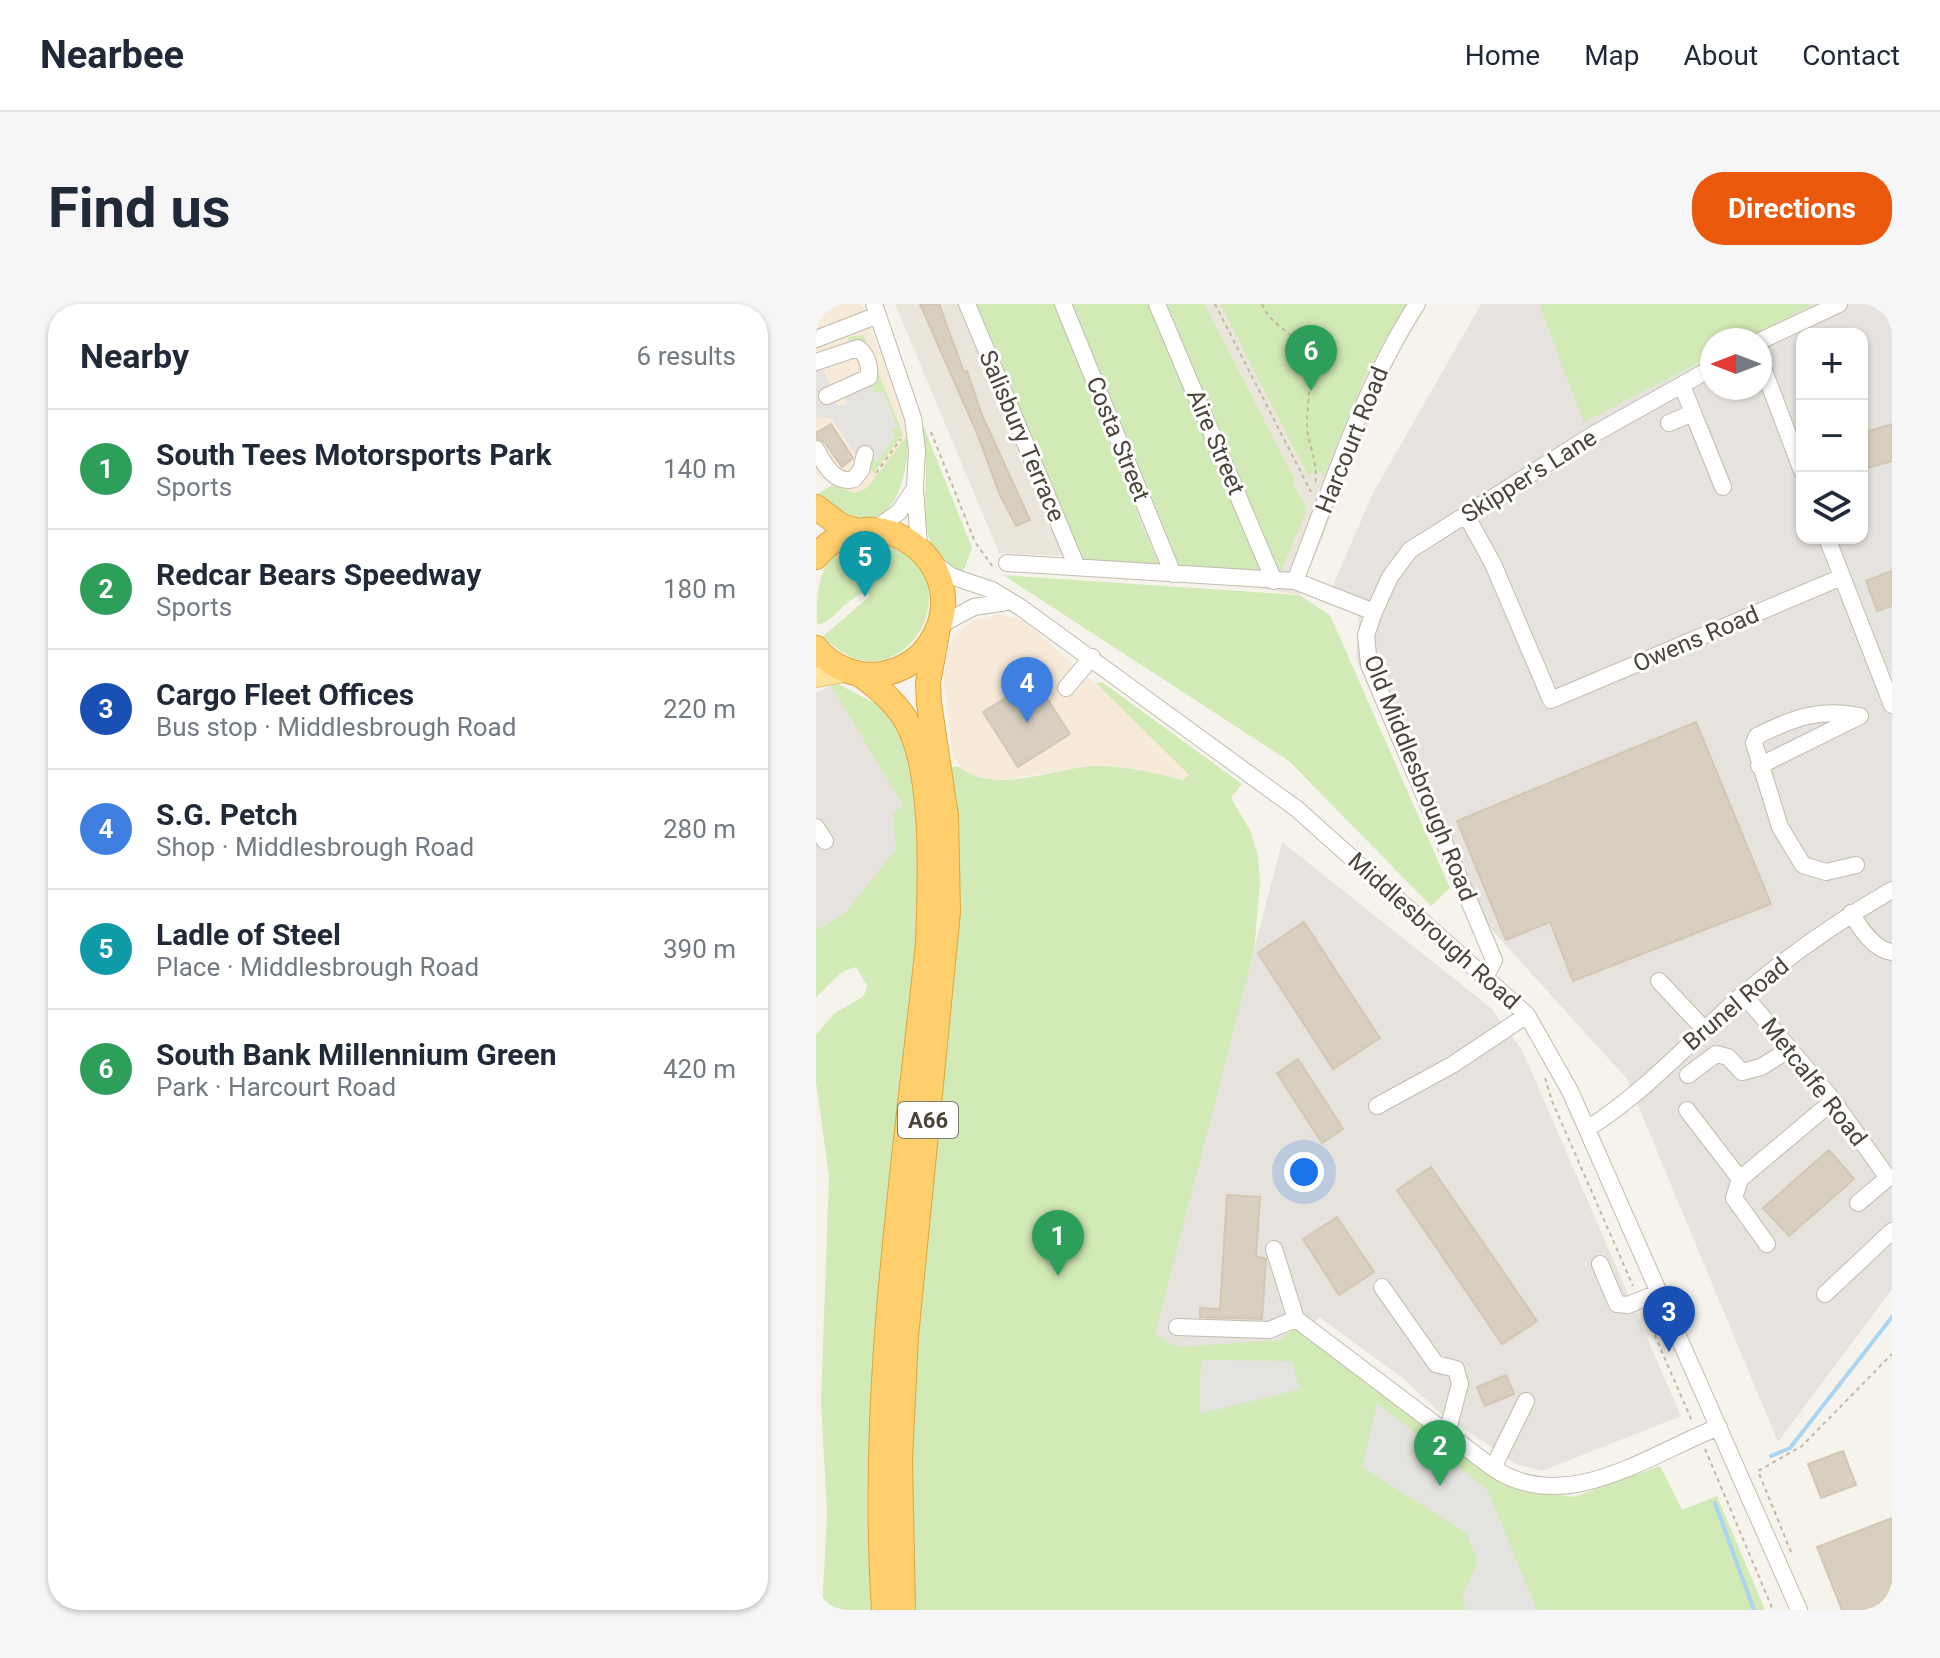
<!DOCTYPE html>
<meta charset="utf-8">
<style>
:root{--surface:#fff;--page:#f6f6f7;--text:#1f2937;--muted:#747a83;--line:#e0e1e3;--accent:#ea580c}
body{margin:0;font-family:Roboto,sans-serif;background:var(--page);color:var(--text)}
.controls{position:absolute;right:24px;top:24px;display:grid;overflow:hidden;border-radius:16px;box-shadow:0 2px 6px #0004}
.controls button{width:72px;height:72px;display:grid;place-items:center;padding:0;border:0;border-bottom:2px solid var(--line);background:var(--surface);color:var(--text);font:40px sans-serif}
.compass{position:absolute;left:884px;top:24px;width:72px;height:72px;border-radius:50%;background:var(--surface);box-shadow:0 2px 6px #0004;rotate:270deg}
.you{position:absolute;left:488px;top:868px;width:28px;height:28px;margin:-20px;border:6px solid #fff;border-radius:50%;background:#1a73e8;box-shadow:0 0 0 12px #1a73e833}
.badge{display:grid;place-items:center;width:52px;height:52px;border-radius:50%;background:var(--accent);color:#fff;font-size:26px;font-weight:700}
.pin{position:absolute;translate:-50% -66px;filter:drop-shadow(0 2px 4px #0008)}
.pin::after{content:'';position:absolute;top:42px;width:28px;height:24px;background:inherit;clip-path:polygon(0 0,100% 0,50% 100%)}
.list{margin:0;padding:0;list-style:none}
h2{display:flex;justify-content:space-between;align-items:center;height:104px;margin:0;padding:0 32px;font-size:34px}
h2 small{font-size:26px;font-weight:400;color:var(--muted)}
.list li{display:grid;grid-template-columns:52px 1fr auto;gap:24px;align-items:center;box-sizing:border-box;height:120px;padding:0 32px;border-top:2px solid var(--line)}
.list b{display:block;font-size:30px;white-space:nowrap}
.list p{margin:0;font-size:26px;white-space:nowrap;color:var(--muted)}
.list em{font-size:26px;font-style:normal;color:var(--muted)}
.icon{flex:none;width:44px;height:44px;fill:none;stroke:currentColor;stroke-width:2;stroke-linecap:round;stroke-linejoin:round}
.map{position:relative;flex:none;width:1076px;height:1306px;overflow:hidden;border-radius:32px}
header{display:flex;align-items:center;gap:48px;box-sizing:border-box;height:112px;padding:0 40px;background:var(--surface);border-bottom:2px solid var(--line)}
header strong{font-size:38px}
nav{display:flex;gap:44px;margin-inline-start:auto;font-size:28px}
.intro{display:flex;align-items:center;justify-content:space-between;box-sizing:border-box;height:192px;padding:0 48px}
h1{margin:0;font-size:56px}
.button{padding:20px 36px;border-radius:32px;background:var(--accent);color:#fff;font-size:28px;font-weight:700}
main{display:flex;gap:48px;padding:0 48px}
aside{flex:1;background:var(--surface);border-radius:32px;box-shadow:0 2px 6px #0004}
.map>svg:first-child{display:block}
</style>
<header>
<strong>Nearbee</strong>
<nav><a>Home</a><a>Map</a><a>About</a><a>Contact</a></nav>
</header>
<div class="intro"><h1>Find us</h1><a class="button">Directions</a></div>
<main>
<aside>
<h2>Nearby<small>6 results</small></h2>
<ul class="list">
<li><span class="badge" style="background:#2e9e5b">1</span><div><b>South Tees Motorsports Park</b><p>Sports</p></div><em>140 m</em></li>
<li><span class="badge" style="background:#2e9e5b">2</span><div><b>Redcar Bears Speedway</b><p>Sports</p></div><em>180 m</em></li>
<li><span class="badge" style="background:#1a4fb4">3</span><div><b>Cargo Fleet Offices</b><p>Bus stop · Middlesbrough Road</p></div><em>220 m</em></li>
<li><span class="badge" style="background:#3f7fe0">4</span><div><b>S.G. Petch</b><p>Shop · Middlesbrough Road</p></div><em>280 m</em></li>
<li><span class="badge" style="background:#0f9aa8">5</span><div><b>Ladle of Steel</b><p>Place · Middlesbrough Road</p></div><em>390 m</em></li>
<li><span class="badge" style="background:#2e9e5b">6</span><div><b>South Bank Millennium Green</b><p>Park · Harcourt Road</p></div><em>420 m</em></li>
</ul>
</aside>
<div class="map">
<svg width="1076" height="1306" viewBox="0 0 1076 1306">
<rect width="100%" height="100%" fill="#f6f3ec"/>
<path fill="#eae5da" d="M79,0H610L582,46L483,291L267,253L183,249Z"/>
<path fill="#f7ead8" d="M0,0H46L93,129L51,184L39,189L29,188L0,170Z
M183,310L208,317L315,411L373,471L367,476L311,463L277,462L179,477L150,468L137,453L128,375L132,347L137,334L156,317Z"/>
<path fill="#e6e2dd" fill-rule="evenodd" d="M665,0H723L769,117L896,52V84H944V36H928L998,0H1076V985L962,1138L811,775L649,596L540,355L543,316L540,308L512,293L557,189ZM986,30H1046V234H986Z
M15,382L88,501L77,510L81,545L29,609L0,626V389Z
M466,538L675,704L706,746L865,1112L726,1167L700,1160L622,1107L588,1075L503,1013L487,1035L357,1051L337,1036Z"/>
<path fill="#d2eab5" d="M156,0H238L342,261L262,257Z
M249,0H333L442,257V267L357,263Z
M351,0H388L479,176L476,178L489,201V210L465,267L462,266Z
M404,0H590L551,67L508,172L503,167L492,171Z
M723,0H998L928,36H896V52L768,118Z
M47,31L87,130L58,169L49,160L52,150L60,157L79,131L73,127L81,123L67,88L28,91L56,76L31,33Z
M103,111L156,244L147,268C100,251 110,204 110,166C110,147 107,129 103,111Z
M93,129C90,196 69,245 0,191L16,181L39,189L51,184Z
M58,238C173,262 84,417 7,332L53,293L52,288C30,292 20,317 1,321C0,274 5,243 58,238Z
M187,271L483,291L514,311L634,584L615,602L473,457Z
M286,378L426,480L415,494L434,526L442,552L444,578L438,647L339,1030L361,1043L465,1036L478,1025L487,1024L526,1060L718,1187L758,1193L844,1162L866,1206L901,1192L949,1306H94L93,1080L131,464L142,462C180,493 237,463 281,462C311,462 338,469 367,476L373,471L280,379Z
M22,380L58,399L62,396L82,420L94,448L106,571L59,1306H6L11,1209L5,1097L13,872L0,778V731L19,709L48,692L51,681L40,663L26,668L0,693V626L29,609L80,545L77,510L87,501L15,382Z"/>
<path fill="#e5e3e0" d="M0,47L22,102L31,100L28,91L55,81L59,90L67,87L81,123L74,127L79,132L61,158L52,150L44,158L16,115L0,112Z
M385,1056L476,1057L484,1085L383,1110Z
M561,1099L671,1185L721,1306H650L646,1292L662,1257L650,1229L546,1163Z"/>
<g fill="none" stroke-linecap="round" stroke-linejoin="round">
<path stroke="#a9d4f2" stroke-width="4" d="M955,1152L974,1144L1076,1013
M899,1199L938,1306"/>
</g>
<path fill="#d8cfc1" stroke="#d3c7b4" stroke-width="2" d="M104,0H123L148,68L151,67L166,111L214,216L200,222L184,191L160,127Z
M15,120L37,154L26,163L9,139L0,134V129Z
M1076,120V157L1046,166V129Z
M1076,267V302L1061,307L1050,277Z
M219,376L254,430L202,463L167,408Z
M880,418L955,600L757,677L734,618L690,636L641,517Z
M488,618L564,734L517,765L442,649Z
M482,755L527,825L506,839L461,769Z
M1013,846L1038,875L973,932L947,904Z
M615,863L721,1017L686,1040L581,886Z
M411,891L444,893L440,952L450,955L446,1015L384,1013V1004L404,1005Z
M521,913L558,968L523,991L487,935Z
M690,1071L698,1090L669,1102L661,1083Z
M1027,1147L1040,1181L1005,1194L992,1160Z
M1076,1214V1306H1026L1001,1243Z"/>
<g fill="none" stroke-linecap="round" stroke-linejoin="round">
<defs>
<path id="minor" d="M58,0L97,114L101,146L99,184L103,244
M151,0L261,263
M247,0L357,270
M341,0L458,277
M0,35L62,11
M944,37L1023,0
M944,56L986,167
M0,58L42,44C51,51 54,62 53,73L11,92
M877,109L907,183
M853,119L877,109L866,81
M0,145C8,160 19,181 38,175L45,166L49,150
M650,211L677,260L735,396L1026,273
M58,226L83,208L99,184
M1011,234L1076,401
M116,258L135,272L176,286L204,303L481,505L711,711L754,787L983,1306
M191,259L479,277L558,308L550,331L553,361L678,656L670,672
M479,277C516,183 546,85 601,0
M558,308L574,273L594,246L778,130L896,64
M124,321L158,303L190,298
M250,384L276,353
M943,462L1044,412
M0,523L9,537
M1040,561L1010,568L987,561L964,523L938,439L941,432C977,414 1003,404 1044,412
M1035,609C1044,624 1058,646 1076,648
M843,677L889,726
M927,690L1012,790L1072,874L1042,899
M872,771L900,750L912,753L926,768L945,763L974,745
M561,802L636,761L711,711
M871,806L924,875L1017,797
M771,825C828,789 875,737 925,692C972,652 1022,617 1076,586
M924,875L918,894L951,940
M784,960L801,1000L812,1001L844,988
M566,983L620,1060L640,1065L644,1080L631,1129
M1009,990L1076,927
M480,1015L677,1164C750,1213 833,1150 903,1123
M361,1023L453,1026L480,1015L458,945
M677,1164L710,1097"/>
<path id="major" d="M0,373L33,367"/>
<path id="highway" d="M0,203L25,222L42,227
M0,253C57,183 163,261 115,338C104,356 85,367 65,370C41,374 15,363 0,344
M43,370C60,382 76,395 88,413C120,462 114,582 112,640C89,861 53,1083 68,1306
M87,1306L84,1155L90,1032L132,608L130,512L113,399L112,379L121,329"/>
</defs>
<use href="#minor" stroke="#c2bbae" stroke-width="18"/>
<use href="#major" stroke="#e6c16a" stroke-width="22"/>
<use href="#highway" stroke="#e0a43c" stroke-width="26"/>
<path stroke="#c4b79f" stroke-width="2" stroke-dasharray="4 4" stroke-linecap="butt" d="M399,0L495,188
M446,0C453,19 472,25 483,41C500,66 491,93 491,120C491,141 503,156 499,181
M115,128L159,238L177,263
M60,169L85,135
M729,774L736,797L817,982
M829,1009L876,1117
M889,1145L957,1306
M975,1248L942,1167L986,1142L1076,1050"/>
<use href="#minor" stroke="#fff" stroke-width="16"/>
<use href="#major" stroke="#ffe39c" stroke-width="20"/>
<use href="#highway" stroke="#ffcf6e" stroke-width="24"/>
</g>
<g text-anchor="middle" stroke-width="6" stroke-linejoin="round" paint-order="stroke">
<rect fill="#fff" stroke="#817c74" stroke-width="2" x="82" y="798" width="60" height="36" rx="6"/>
<g font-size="22" font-weight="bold" fill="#4b4439">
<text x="112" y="824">A66</text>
</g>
<g font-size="24" fill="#4b4439" stroke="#fff">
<text transform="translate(206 132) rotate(67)" y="8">Salisbury Terrace</text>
<text transform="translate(302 135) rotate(68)" y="8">Costa Street</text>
<text transform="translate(536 136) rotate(-68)" y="8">Harcourt Road</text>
<text transform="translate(400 138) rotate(67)" y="8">Aire Street</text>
<text transform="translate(713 172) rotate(-32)" y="8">Skipper's Lane</text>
<text transform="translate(880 335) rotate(-23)" y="8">Owens Road</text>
<text transform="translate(604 474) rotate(68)" y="8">Old Middlesbrough Road</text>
<text transform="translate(618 627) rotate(42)" y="8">Middlesbrough Road</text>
<text transform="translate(920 700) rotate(-40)" y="8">Brunel Road</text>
<text transform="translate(998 778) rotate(52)" y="8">Metcalfe Road</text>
</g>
</g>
</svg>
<div class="controls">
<button>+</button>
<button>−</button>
<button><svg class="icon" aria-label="layers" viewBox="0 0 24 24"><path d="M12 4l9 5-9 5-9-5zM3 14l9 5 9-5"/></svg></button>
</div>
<svg class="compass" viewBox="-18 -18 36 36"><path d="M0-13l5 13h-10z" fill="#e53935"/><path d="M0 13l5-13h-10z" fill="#747a83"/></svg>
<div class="you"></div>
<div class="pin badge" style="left:242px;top:972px;background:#2e9e5b">1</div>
<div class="pin badge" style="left:624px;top:1182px;background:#2e9e5b">2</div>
<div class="pin badge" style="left:853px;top:1048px;background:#1a4fb4">3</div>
<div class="pin badge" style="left:211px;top:419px;background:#3f7fe0">4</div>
<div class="pin badge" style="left:49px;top:293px;background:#0f9aa8">5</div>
<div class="pin badge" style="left:495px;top:87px;background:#2e9e5b">6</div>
</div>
</main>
